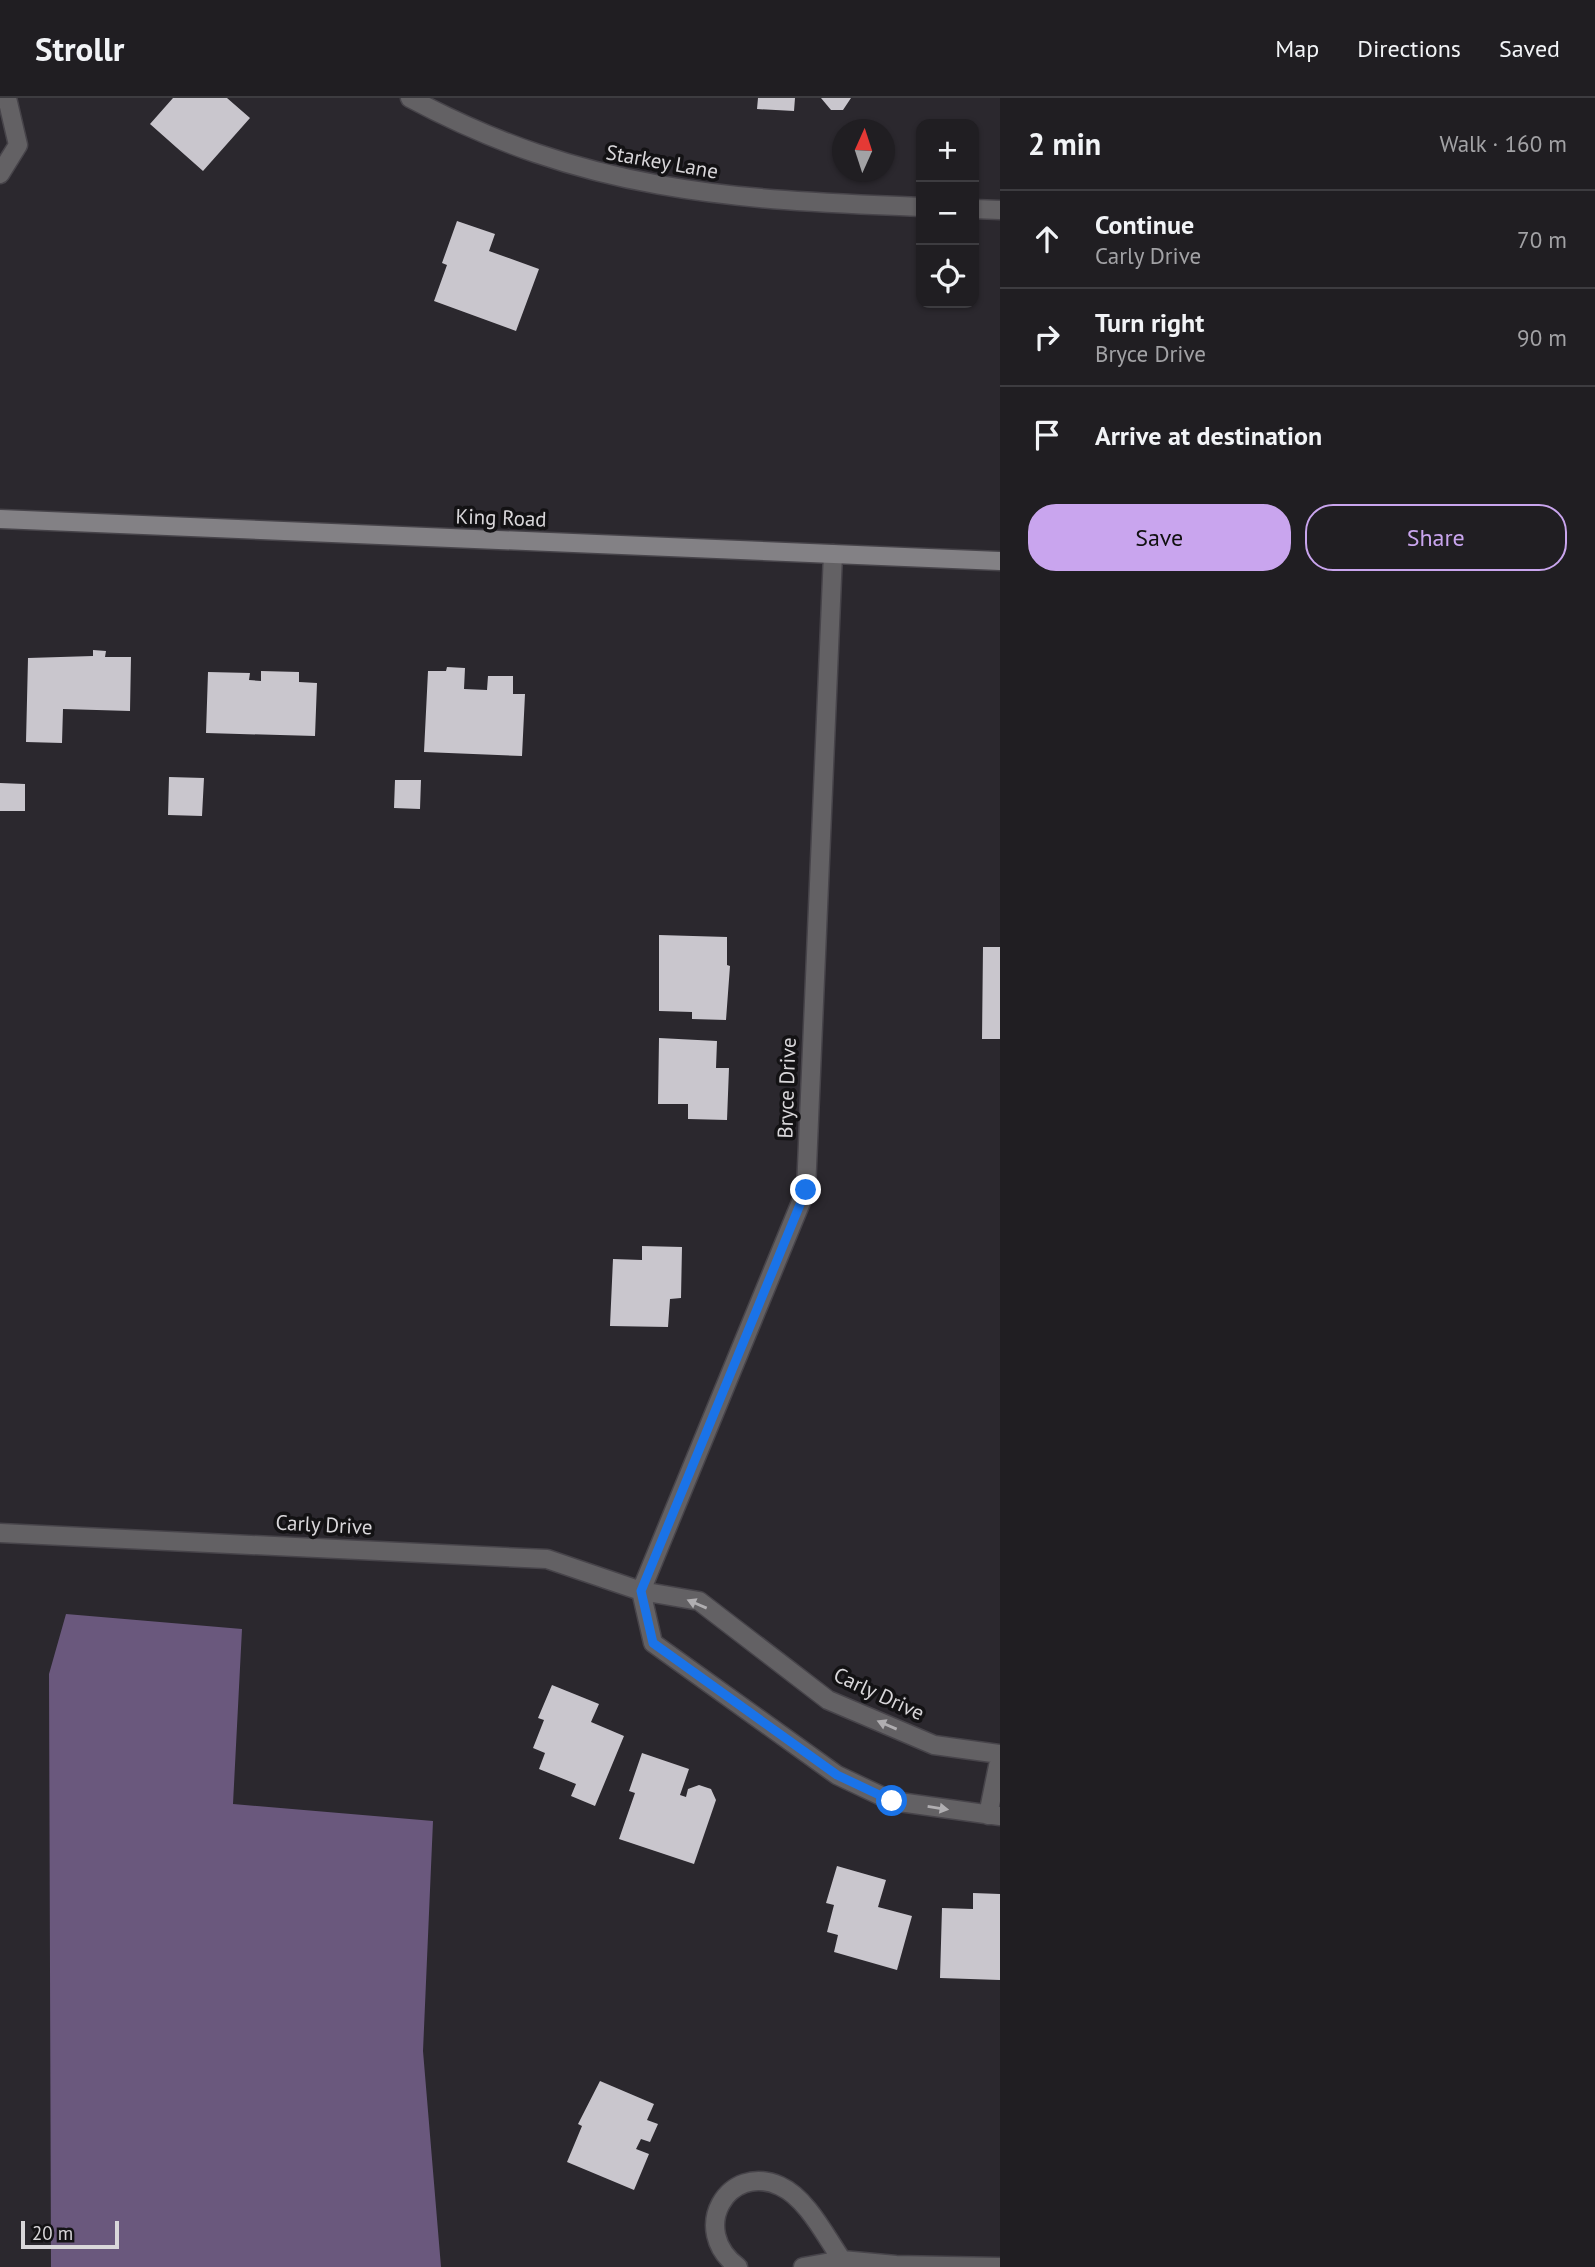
<!DOCTYPE html>
<meta charset="utf-8">
<style>
:root{--surface:#201e22;--page:#28272a;--text:#f1f3f6;--muted:#a2a2a5;--line:#3d3c40;--accent:#c9a5ee}
body{margin:0;font-family:"PT Sans",sans-serif;background:var(--page);color:var(--text)}
.controls{position:absolute;right:21px;top:21px;display:grid;overflow:hidden;border-radius:14px;box-shadow:0 2px 5px #0004}
.controls button{width:63px;height:63px;display:grid;place-items:center;padding:0;border:0;border-bottom:2px solid var(--line);background:var(--surface);color:var(--text);font:35px sans-serif}
.compass{position:absolute;left:832px;top:21px;width:63px;height:63px;border-radius:50%;background:var(--surface);box-shadow:0 2px 5px #0004;rotate:3deg}
.scale{position:absolute;left:21px;bottom:18px;width:98px;box-sizing:border-box;padding-left:7px;border:4px solid #d9d7da;border-top:0;font-size:19px;line-height:24px;white-space:nowrap;color:#d9d7da;-webkit-text-stroke:5px #131214;paint-order:stroke}
.stop{position:absolute;width:21px;height:21px;margin:-16px;border:5px solid #1a73e8;border-radius:50%;background:#fff}
.stop.end{background:#1a73e8;border-color:#fff;box-shadow:0 2px 7px #0008}
.list{margin:0;padding:0;list-style:none}
h2{display:flex;justify-content:space-between;align-items:center;height:91px;margin:0;padding:0 28px;font-size:30px}
h2 small{font-size:23px;font-weight:400;color:var(--muted)}
.list li{display:grid;grid-template-columns:46px 1fr auto;gap:21px;align-items:center;box-sizing:border-box;height:98px;padding:0 28px;border-top:2px solid var(--line)}
.list b{display:block;font-size:26px;white-space:nowrap}
.list p{margin:0;font-size:23px;white-space:nowrap;color:var(--muted)}
.list em{font-size:23px;font-style:normal;color:var(--muted)}
.actions{display:flex;gap:14px;padding:21px 28px}
.actions a{flex:1;padding:16px 0;border:2px solid var(--accent);border-radius:28px;text-align:center;font-size:24px;color:var(--accent)}
.actions .main{background:var(--accent);color:#111}
.icon{flex:none;width:38px;height:38px;fill:none;stroke:currentColor;stroke-width:2;stroke-linecap:round;stroke-linejoin:round}
.map{position:relative;flex:none;width:1000px;height:2169px;overflow:hidden}
header{display:flex;align-items:center;gap:42px;box-sizing:border-box;height:98px;padding:0 35px;background:var(--surface);border-bottom:2px solid var(--line)}
header strong{font-size:33px}
nav{display:flex;gap:38px;margin-inline-start:auto;font-size:24px}
main{display:flex}
aside{flex:1;background:var(--surface)}
.map>svg:first-child{display:block}
</style>
<header>
<strong>Strollr</strong>
<nav><a>Map</a><a>Directions</a><a>Saved</a></nav>
</header>
<main>
<div class="map">
<svg width="1000" height="2169" viewBox="0 0 1000 2169">
<rect width="100%" height="100%" fill="#2b282e"/>
<path fill="#6a587d" d="M66,1516L242,1531L233,1706L433,1723L423,1953L441,2169H51L49,1576Z"/>
<path fill="#c9c6cd" d="M173,0H227L250,20L203,73L150,26Z
M758,0H795L794,13L757,11Z
M821,0H851L843,12H831Z
M457,123L495,136L489,153L539,171L516,233L434,203L447,167L442,165Z
M93,552L106,553L105,559H131L130,613L63,611L62,645L26,644L28,560L93,558Z
M447,569L465,570L464,591L487,592L488,578H513V596H525L522,658L424,654L428,573H446Z
M261,573L299,574V584L317,585L315,638L206,635L208,574L250,575L249,582L261,583Z
M169,679L204,680L202,718L168,717Z
M395,682H421L420,711L394,710Z
M0,685L25,686V713H0Z
M659,837L727,839V867L730,868L726,922L692,921V914L659,913Z
M983,849H1000V941H982Z
M659,940L717,943L716,970H729L727,1022L688,1021V1006H658Z
M642,1148L682,1149L681,1200L670,1201L668,1229L610,1228L613,1161L642,1162Z
M552,1587L599,1606L591,1624L624,1638L595,1708L571,1698L576,1686L539,1671L545,1655L533,1650L544,1622L538,1620Z
M642,1655L689,1671L680,1697L686,1699L688,1691L699,1687L711,1691L716,1702L694,1766L619,1741L635,1695L629,1693Z
M837,1768L886,1782L878,1809L912,1818L897,1872L834,1854L838,1837L827,1834L834,1807L826,1805Z
M973,1795L1000,1796V1882L940,1880L942,1810L973,1811Z
M600,1983L654,2006L647,2022L658,2026L650,2044L641,2041L636,2051L649,2056L634,2092L567,2064L582,2028L578,2026Z"/>
<g fill="none" stroke-linecap="round" stroke-linejoin="round">
<defs>
<path id="street" d="M410,0C584,93 729,102 921,109
M0,76L18,47L7,0
M974,111L1000,112
M0,1435L547,1461L641,1493L699,1503L828,1602L934,1647L1000,1656
M641,1493L806,1092L833,456
M641,1493L653,1545L837,1677L892,1703L1000,1718
M988,1717L1000,1658
M738,2169C688,2132 728,2064 780,2088C807,2100 826,2139 842,2162
M803,2169L842,2162L896,2167L999,2169"/>
<path id="secondary" d="M0,421L1000,463"/>
</defs>
<use href="#street" stroke="#47444a" stroke-width="21"/>
<use href="#secondary" stroke="#47444a" stroke-width="21"/>
<use href="#street" stroke="#636164" stroke-width="18"/>
<use href="#secondary" stroke="#838185" stroke-width="18"/>
</g>
<defs><path id="oneway-solid" d="M-6-.8H1V-3.2L6.5 0L1 3.2V.8H-6Z" transform="scale(1.75)"/></defs>
<g fill="#b0aeb1">
<use href="#oneway-solid" transform="translate(697 1506) rotate(-157)"/>
<use href="#oneway-solid" transform="translate(887 1627) rotate(-157)"/>
<use href="#oneway-solid" transform="translate(938 1710) rotate(9)"/>
</g>
<g fill="none" stroke-linecap="round" stroke-linejoin="round">
<path stroke="#1a73e8" stroke-width="9" d="M806,1092L641,1493L653,1545L837,1677L892,1703"/>
</g>
<g text-anchor="middle" stroke-width="7" stroke-linejoin="round" paint-order="stroke">
<g font-size="21" fill="#d9d7da" stroke="#131214">
<text transform="translate(662 64) rotate(10)" y="7">Starkey Lane</text>
<text transform="translate(501 420) rotate(2)" y="7">King Road</text>
<text transform="translate(787 990) rotate(-88)" y="7">Bryce Drive</text>
<text transform="translate(324 1427) rotate(3)" y="7">Carly Drive</text>
<text transform="translate(879 1596) rotate(25)" y="7">Carly Drive</text>
</g>
</g>
</svg>
<div class="controls">
<button>+</button>
<button>−</button>
<button><svg class="icon" aria-label="locate" viewBox="0 0 24 24"><circle cx="12" cy="12" r="6"/><path d="M12 2v4M12 18v4M2 12h4M18 12h4"/></svg></button>
</div>
<svg class="compass" viewBox="-18 -18 36 36"><path d="M0-13l5 13h-10z" fill="#e53935"/><path d="M0 13l5-13h-10z" fill="#a2a2a5"/></svg>
<div class="scale">20 m</div>
<div class="stop" style="left:892px;top:1703px"></div>
<div class="stop end" style="left:806px;top:1092px"></div>
</div>
<aside>
<h2>2 min<small>Walk · 160 m</small></h2>
<ul class="list">
<li><svg class="icon" aria-label="ahead" viewBox="0 0 24 24"><path d="M12 20V5M6 11l6-6 6 6"/></svg><div><b>Continue</b><p>Carly Drive</p></div><em>70 m</em></li>
<li><svg class="icon" aria-label="right" viewBox="0 0 24 24"><path d="M7 20v-9h11M14 6l5 5-5 5"/></svg><div><b>Turn right</b><p>Bryce Drive</p></div><em>90 m</em></li>
<li><svg class="icon" aria-label="arrive" viewBox="0 0 24 24"><path d="M6 21V4h12l-3 4 3 4H6"/></svg><div><b>Arrive at destination</b></div></li>
</ul>
<div class="actions"><a class="main">Save</a><a>Share</a></div>
</aside>
</main>
